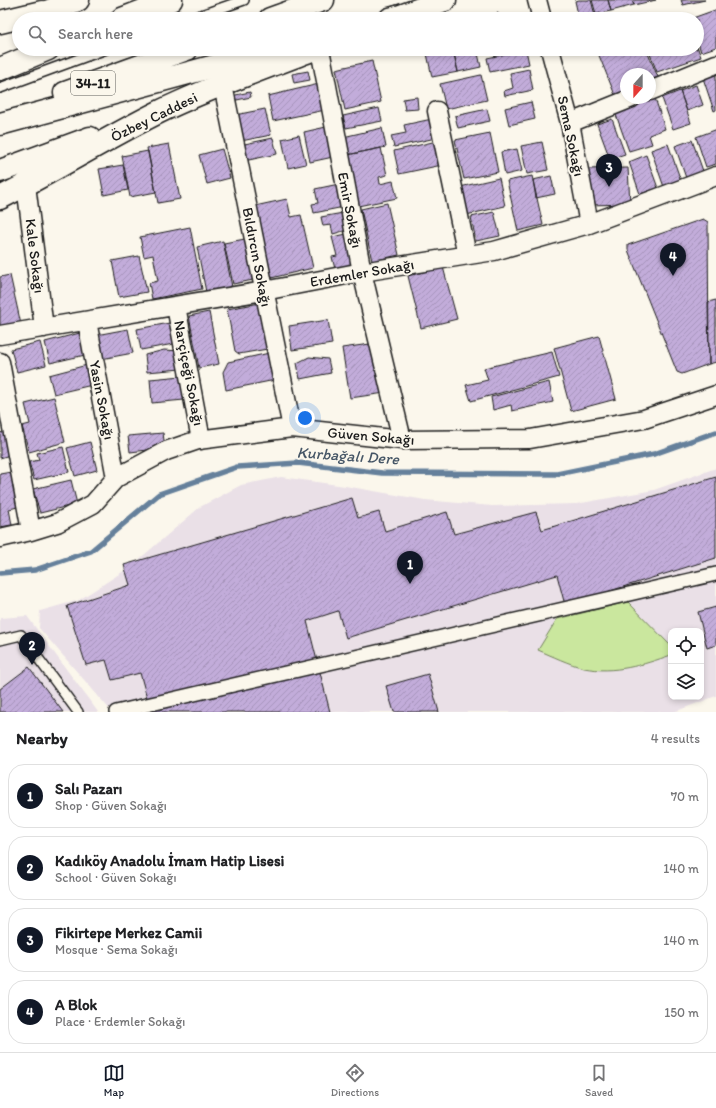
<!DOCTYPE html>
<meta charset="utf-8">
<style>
:root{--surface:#fff;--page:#f2f2f2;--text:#202124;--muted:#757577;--line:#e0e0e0;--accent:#111827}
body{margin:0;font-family:Itim,sans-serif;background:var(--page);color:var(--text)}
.controls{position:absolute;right:12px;bottom:12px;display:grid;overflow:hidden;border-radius:8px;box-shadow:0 2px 6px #0003}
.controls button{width:36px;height:36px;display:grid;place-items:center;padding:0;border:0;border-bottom:1px solid var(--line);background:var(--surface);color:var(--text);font:20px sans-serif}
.compass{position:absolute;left:620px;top:68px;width:36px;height:36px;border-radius:50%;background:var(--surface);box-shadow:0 2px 6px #0003;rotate:201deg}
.you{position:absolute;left:305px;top:418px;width:14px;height:14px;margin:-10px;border:3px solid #fff;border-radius:50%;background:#1a73e8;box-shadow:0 0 0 6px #1a73e833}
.badge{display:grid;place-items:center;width:26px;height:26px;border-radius:50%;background:var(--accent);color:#fff;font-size:13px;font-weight:700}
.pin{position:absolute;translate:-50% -33px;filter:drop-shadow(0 1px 2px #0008)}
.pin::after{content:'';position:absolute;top:21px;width:14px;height:12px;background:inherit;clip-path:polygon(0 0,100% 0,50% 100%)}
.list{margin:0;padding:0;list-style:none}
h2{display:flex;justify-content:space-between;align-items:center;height:52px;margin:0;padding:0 16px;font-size:17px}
h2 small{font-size:13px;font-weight:400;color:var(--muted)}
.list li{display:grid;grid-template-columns:26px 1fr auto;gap:12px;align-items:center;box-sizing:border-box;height:64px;margin:0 8px 8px;padding:0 8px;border:1px solid var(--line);border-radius:16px}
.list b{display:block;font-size:15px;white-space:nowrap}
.list p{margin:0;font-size:13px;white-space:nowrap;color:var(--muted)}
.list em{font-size:13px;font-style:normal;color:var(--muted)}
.icon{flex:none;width:22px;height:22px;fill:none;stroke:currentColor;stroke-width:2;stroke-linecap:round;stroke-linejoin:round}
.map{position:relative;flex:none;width:716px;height:712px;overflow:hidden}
.search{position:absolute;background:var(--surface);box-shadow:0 2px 6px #0003;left:12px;right:12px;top:12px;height:44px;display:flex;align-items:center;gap:10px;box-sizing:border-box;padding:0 14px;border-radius:22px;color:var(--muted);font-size:15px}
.sheet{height:340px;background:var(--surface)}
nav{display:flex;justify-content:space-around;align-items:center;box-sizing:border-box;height:56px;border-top:1px solid var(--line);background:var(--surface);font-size:11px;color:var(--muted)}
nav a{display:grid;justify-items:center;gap:2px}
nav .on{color:var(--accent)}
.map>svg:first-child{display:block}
</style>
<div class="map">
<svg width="716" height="712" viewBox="0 0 716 712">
<defs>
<pattern id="building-hatch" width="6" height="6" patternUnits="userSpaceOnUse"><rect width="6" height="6" fill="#c2acda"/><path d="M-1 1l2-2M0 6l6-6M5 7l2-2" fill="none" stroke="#a693ba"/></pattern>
</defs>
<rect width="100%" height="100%" fill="#fbf7ec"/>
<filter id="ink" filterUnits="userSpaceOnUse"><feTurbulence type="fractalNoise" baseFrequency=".025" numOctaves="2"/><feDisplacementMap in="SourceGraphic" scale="8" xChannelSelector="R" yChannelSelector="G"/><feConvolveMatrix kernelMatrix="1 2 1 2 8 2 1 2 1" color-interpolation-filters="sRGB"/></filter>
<g filter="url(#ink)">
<path fill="#eae0e7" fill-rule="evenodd" d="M716,468V696L674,712H112L39,628L40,611L79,600L130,567L200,507L241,485L281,477L345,486L425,500L492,506L576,504L654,490ZM671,631H701V697H671Z
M27,616L98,712H0V618Z"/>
<path fill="#cae79e" stroke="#73825d" d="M628,602L671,646V655C643,665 614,674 584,668C569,664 552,656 538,650L557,619Z"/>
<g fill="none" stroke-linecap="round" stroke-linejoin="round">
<path stroke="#65809b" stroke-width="5.5" d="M0,573L35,570L91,551L159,494L237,467L298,463L382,473L557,474L654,454L716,432"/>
</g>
<path fill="url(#building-hatch)" stroke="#1c1c1c" d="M579,0H591L596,19H579L575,1Z
M592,0H608L611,11L596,14Z
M608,0H632L634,5L611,11Z
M632,0H656L634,5Z
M681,0H705L683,5Z
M715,10L716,14V47L701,52L697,39V19H690Z
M498,13L500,19H472Z
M697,46L701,57L657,72L648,49H697Z
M426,49H453L458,72L432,77Z
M453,49H477L481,67L458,72Z
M478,49H492L479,52Z
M607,49H646L658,77L650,81V74H626V90L615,95L598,53Z
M526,50L529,64L490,72L487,58Z
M372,61L381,102L345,110L336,69Z
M529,69L533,90L505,96L504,91L513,88L510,73Z
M308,71L310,80L294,83L292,74Z
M716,74V110L714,111L703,78Z
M481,75L487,100L446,109L440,84Z
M319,84L325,110L273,121L268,96Z
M696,85L703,105L687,111L680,91Z
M680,91L691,123L673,129L662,98Z
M250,92L251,97L232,101L231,96Z
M417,97L418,109L405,110L403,99Z
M655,98L665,129L649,135L652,144L629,151L615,112Z
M531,102L535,119L509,125L505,108Z
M379,108L382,121L346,128L343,116Z
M265,109L271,135L241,141L235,115Z
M487,109L490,121L458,128L455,116Z
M432,119L436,138L394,147L391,136L406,133L404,125Z
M612,119L625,154L610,159L597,124Z
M326,127L333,157L310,162L304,132Z
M382,128L386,147L347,155L343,137Z
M715,130L716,133V164L706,167L696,137Z
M490,133L498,172L464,179L455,140Z
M299,135L306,164L288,168L282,139Z
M273,138L277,154L244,161L240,145Z
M692,140L703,171L686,178L675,146Z
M437,141L442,165L399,174L394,151Z
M542,142L548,170L527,174L521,146Z
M169,144L180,199L158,203L147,148Z
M668,144L681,181L664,187L651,150Z
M381,148L387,175L379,177L380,184L393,181L397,198L358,206L347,155Z
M222,149L230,178L207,184L199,155Z
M517,149L522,171L505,175L501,152Z
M148,151L156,192L130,197L122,156Z
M646,155L658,188L640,194L629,162Z
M123,165L128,190L104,195L99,169Z
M628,168L630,204L589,205L588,169Z
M532,176L543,225L518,231L507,181Z
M551,176L555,194L536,198L533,180Z
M499,178L505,206L466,215L460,187Z
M339,184L344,207L314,213L312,204L318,203L315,189Z
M287,199L291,217L301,215L313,268L271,278L255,206Z
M387,203L399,255L372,261L361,209Z
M494,212L500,236L476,241L471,217Z
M343,213L347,230L333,234L331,225L323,226L321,217Z
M703,219L708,222L709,364L682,374L677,372L628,250V245Z
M190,227L202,289L152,299L149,283L158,281L153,255L144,257L140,237Z
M347,234L354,265L335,269L332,257L337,256L332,237Z
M250,238L258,279L233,284L224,243Z
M223,241L232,287L206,292L197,247Z
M139,256L147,292L119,297L112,261Z
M443,267L457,319L421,328L408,276Z
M10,275L22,329L0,334V277Z
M716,300V362L709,364L708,302Z
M266,302L273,348L239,354L235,351L227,309Z
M209,312L219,364L199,368L189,316Z
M328,320L332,344L292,350L289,326Z
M175,322L179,343L141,350L137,329Z
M128,329L133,353L101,359L96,335Z
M80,333L85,355L50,363L45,342Z
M599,336L616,399L571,411L554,348Z
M40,342L46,365L17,372L11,349Z
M377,343L385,393L350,398L342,348Z
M164,350L180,351L181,369L147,372L145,355Z
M274,352L280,379L226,390L223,372L228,362Z
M552,352L559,377L471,401L466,385L488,380L484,368Z
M309,357L328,359L331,373L300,379L297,363Z
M87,365L92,385L54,394L49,375Z
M182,376L184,400L152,403L150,379Z
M549,382L553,402L512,411L511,405L493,410L491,397Z
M54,397L65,442L29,452L22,426L30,424L25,404Z
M7,431L13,454L0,458V433Z
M163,433L165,448L130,452L128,436Z
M90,442L97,470L75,476L67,448Z
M63,447L69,472L34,480L29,462L39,460L37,453Z
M11,472L18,507L9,509L12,525L0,527V474Z
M716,477V558L565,605L557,575L346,638L338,611L307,621L330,712H151L140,673L112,680L106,660L86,665L67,606L130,585L124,565L352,498L358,518L379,512L385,531L447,512L454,534L536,512L542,530Z
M71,480L77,504L40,513L33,489Z
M716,607V645L707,648L698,612Z
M29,667L63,712H0V689Z
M428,674L439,712H394L386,686Z"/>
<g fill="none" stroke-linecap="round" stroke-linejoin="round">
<defs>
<path id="service" d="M190,19L244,0
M0,88L106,49
M0,640L21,635L78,712"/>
<path id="pedestrian" d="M116,712L716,574"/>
<path id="minor" d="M537,0L542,19
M320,49L362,272L402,440
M550,49L570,123L589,224
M223,85L292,428
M650,91L716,64
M437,111L467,255
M570,123L632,98
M26,185L44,328
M176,306L201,440
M87,321L116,478
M0,335L264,291L362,272L494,251L589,224L716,176
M0,362L31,531
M0,538L31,531L57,523L93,504L116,478L166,451L198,440L292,428L402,440L530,439L644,419L716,395"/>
<path id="secondary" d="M28,19L78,0
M392,19L445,0
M0,22L42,12
M0,171L90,138
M0,198C54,171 105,139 159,112C208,88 263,69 314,49"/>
<path id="trunk" d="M122,19L171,0
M270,19L323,0
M390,19L398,17
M0,69L48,49
M65,93L187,49
M0,124L277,49"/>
</defs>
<use href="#service" stroke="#1c1c1c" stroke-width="12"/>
<use href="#pedestrian" stroke="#1c1c1c" stroke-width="16"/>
<use href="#minor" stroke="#1c1c1c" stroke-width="21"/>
<use href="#secondary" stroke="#1c1c1c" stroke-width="25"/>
<use href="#trunk" stroke="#1c1c1c" stroke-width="25"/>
<use href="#service" stroke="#fbf7ec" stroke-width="9"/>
<use href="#pedestrian" stroke="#fbf7ec" stroke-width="13"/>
<use href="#minor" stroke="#fbf7ec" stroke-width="18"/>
<use href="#secondary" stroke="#fbf7ec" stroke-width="22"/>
<use href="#trunk" stroke="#fbf7ec" stroke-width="22"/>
</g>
</g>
<g text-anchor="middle" stroke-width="4" stroke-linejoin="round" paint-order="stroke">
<rect fill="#fbf7ec" stroke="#5f5e5a" stroke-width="1" x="71" y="71" width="44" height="24" rx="3"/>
<g font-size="14" font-weight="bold" fill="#1c1c1c">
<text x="93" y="88">34-11</text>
</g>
<g font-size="15" fill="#1c1c1c" stroke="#fbf7ec">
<text transform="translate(154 117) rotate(-26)" y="5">Özbey Caddesi</text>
<text transform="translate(571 136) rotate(78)" y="5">Sema Sokağı</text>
<text transform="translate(350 210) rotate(79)" y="5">Emir Sokağı</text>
<text transform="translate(35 256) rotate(83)" y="5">Kale Sokağı</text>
<text transform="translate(257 257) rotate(79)" y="5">Bıldırcın Sokağı</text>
<text transform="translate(362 273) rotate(-10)" y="5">Erdemler Sokağı</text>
<text transform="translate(189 373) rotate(79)" y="5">Narçiçeği Sokağı</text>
<text transform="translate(102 400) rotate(79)" y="5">Yasin Sokağı</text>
<text transform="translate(371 436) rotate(5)" y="5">Güven Sokağı</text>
</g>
<g font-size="16" font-style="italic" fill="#465666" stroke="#fbf7ec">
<text transform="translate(348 455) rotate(4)" y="6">Kurbağalı Dere</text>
</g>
</g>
</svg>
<div class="controls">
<button><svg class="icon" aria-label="locate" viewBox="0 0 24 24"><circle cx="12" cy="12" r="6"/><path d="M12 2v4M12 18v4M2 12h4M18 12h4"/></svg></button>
<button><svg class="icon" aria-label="layers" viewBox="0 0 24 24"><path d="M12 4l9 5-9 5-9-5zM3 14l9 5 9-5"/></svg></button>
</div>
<svg class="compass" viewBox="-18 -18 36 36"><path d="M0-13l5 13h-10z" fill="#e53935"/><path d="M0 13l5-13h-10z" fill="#757577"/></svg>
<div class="you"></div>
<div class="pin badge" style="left:410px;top:584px">1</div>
<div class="pin badge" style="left:32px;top:665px">2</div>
<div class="pin badge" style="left:609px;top:187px">3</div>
<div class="pin badge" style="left:673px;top:276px">4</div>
<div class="search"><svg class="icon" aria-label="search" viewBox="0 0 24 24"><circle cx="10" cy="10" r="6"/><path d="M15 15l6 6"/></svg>Search here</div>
</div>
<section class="sheet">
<h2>Nearby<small>4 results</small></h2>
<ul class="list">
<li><span class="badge">1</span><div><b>Salı Pazarı</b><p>Shop · Güven Sokağı</p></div><em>70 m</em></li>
<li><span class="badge">2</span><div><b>Kadıköy Anadolu İmam Hatip Lisesi</b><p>School · Güven Sokağı</p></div><em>140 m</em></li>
<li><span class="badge">3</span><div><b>Fikirtepe Merkez Camii</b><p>Mosque · Sema Sokağı</p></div><em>140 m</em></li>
<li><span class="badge">4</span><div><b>A Blok</b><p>Place · Erdemler Sokağı</p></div><em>150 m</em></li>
</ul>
</section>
<nav>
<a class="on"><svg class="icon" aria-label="map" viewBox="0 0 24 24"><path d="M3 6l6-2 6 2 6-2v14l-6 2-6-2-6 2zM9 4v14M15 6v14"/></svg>Map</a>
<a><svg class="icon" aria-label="directions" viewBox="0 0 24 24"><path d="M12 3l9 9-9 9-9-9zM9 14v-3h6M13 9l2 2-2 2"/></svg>Directions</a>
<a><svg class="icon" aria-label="saved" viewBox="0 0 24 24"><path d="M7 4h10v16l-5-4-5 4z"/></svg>Saved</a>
</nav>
